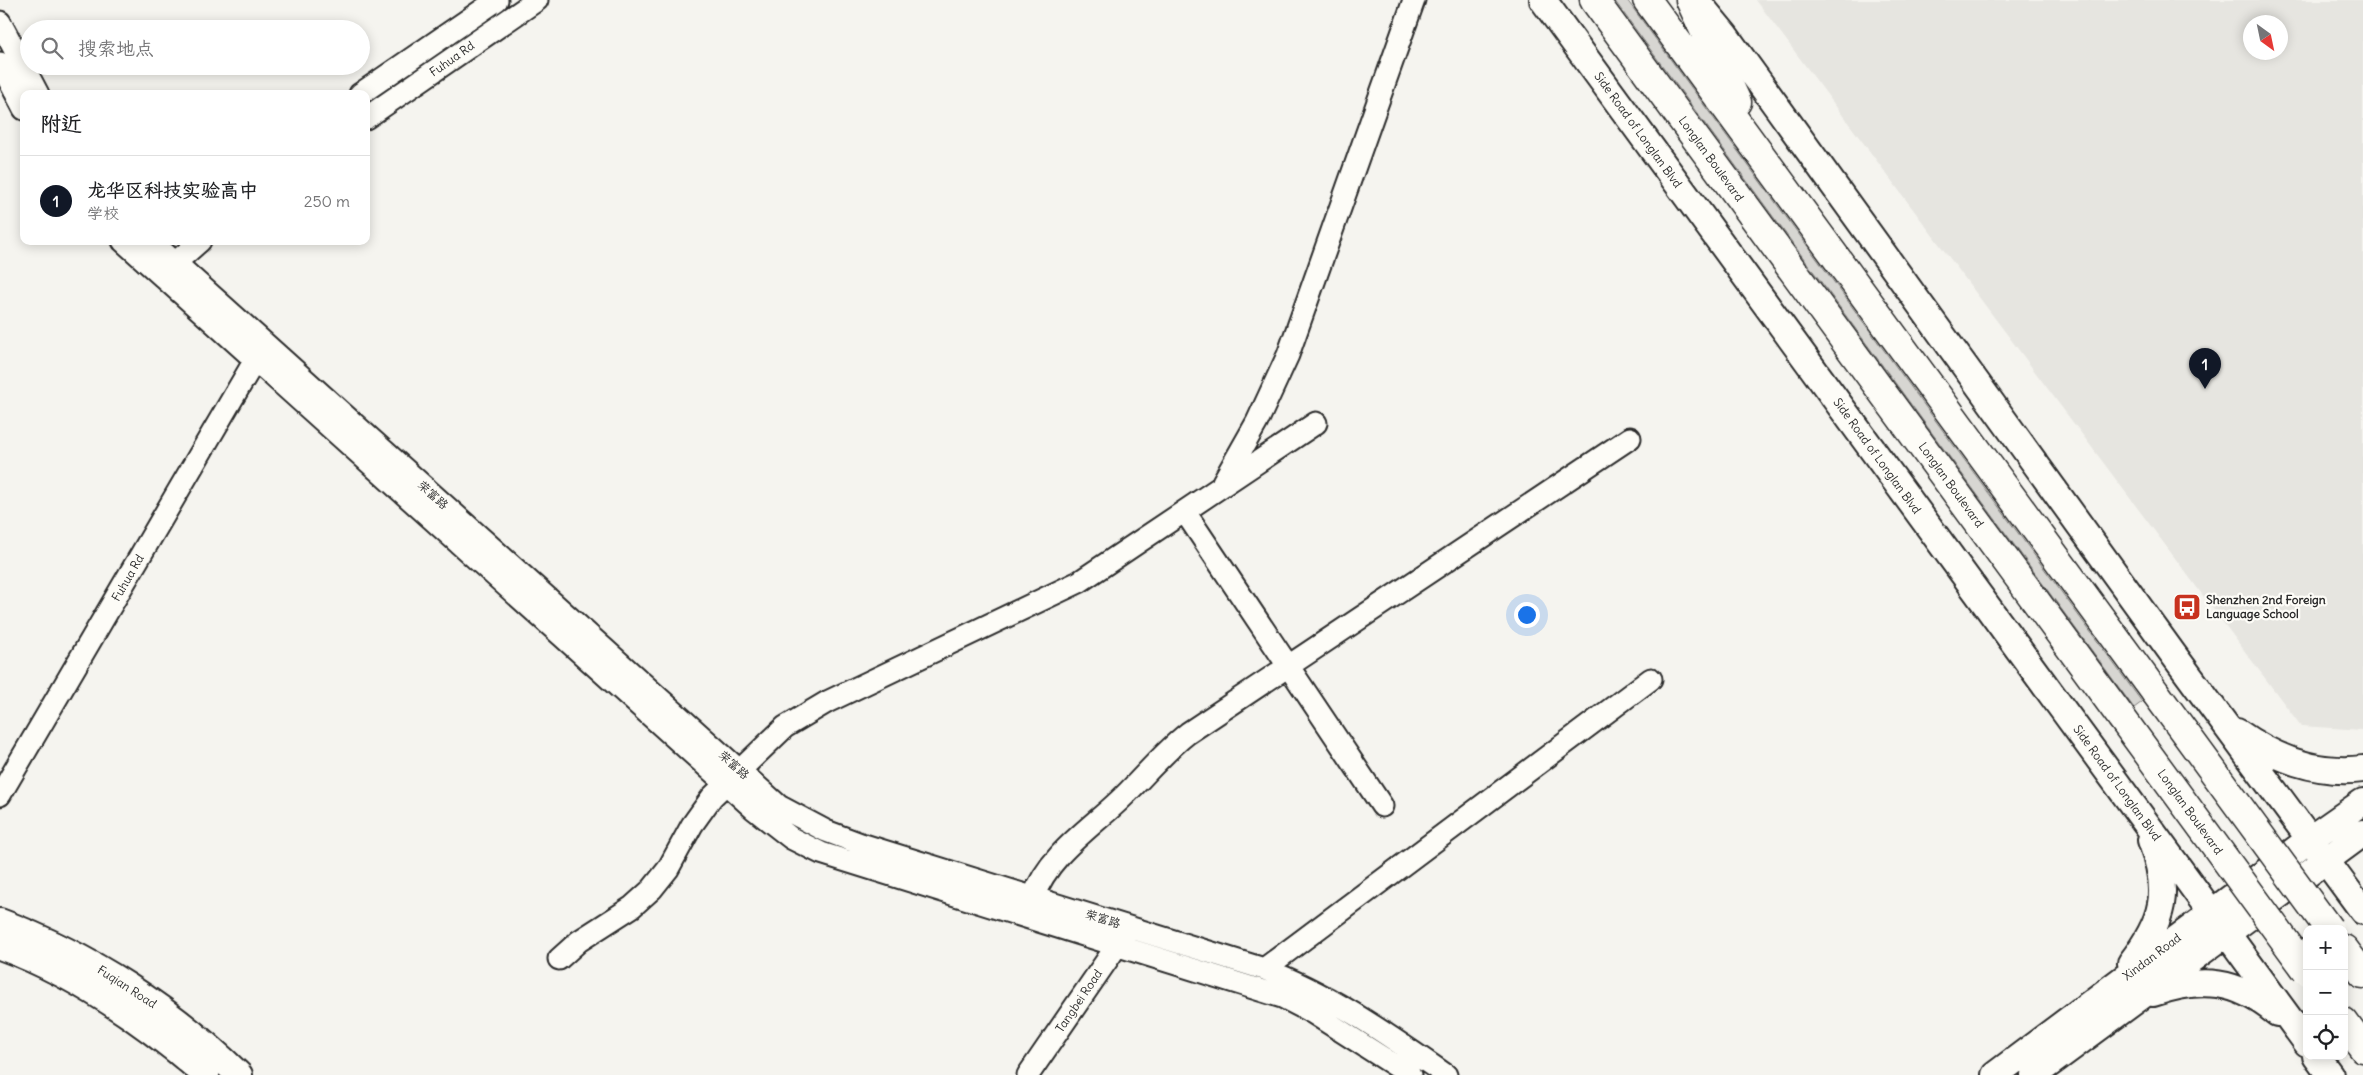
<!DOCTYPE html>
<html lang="zh">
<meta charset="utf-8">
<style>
:root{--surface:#fff;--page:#f6f6f6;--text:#202124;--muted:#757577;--line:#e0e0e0;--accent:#111827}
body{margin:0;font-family:Delius,"LXGW WenKai TC",sans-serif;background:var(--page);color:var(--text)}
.controls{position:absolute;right:15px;bottom:15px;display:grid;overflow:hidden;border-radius:10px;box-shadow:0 2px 12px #0003}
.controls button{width:45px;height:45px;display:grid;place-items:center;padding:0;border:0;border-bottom:1px solid var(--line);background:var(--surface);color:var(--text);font:25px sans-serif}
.compass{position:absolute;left:2243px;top:15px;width:45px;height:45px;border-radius:50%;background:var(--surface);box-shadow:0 2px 12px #0003;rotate:147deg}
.you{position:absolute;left:1526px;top:614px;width:18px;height:18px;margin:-12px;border:4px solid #fff;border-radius:50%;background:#1a73e8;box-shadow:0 0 0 8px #1a73e833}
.badge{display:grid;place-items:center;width:32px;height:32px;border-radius:50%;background:var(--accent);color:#fff;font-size:16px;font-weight:700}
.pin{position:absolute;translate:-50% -41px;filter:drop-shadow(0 1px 2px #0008)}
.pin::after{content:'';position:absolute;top:26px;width:18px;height:15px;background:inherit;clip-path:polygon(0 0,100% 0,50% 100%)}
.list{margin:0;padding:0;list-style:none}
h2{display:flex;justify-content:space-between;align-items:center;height:65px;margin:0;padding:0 20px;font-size:21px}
h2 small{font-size:16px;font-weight:400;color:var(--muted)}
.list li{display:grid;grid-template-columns:32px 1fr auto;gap:15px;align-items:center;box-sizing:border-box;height:90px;padding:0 20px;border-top:1px solid var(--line)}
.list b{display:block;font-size:19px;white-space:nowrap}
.list p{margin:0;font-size:16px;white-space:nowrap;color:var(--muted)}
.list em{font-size:16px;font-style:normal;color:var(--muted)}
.icon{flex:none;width:28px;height:28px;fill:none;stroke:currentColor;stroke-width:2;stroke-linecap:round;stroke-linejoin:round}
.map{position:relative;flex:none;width:2363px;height:1075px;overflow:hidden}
.search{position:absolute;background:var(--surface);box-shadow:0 2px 12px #0003;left:20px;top:20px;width:350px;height:55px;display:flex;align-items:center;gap:12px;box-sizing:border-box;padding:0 18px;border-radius:28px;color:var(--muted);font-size:19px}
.panel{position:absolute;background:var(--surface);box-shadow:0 2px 12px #0003;left:20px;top:90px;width:350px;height:155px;border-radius:10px}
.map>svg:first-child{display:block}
</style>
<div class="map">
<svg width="2363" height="1075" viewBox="0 0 2363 1075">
<rect width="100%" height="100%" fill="#f5f4ef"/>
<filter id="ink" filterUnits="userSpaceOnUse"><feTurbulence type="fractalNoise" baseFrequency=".02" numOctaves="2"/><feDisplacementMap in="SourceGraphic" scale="10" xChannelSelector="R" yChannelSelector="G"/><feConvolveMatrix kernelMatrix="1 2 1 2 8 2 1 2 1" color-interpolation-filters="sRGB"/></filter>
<g filter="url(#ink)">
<path fill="#e6e5e0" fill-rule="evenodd" d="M1756,0H2363V730L2301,726ZM2250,22H2280V52H2250Z"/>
<path fill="#d7d6d2" stroke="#81807e" d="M1614,0H1627L2142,702L2134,708Z"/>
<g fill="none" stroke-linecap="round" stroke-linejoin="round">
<defs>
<path id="minor" d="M0,22L38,94
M0,63L24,109
M360,94L497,0
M366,118L537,0
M123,241L754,809L791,838L821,853L1282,997L1313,1013L1410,1075
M151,241L779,806L826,831L861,844L1264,969C1329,993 1388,1035 1446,1075
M162,265L175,263L200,241
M1223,482L1257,422L1288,355L1414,0
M1185,512L1382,806
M0,795L255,360
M1033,898C1049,853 1093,827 1125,795C1146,774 1165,751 1188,733L1630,438
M559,959L579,941L632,907L652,889L668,869L692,825L712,797L785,727L827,702L1079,582L1316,423
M1264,969L1651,679
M1028,1075L1125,934"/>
<path id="major" d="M1543,0L2307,1043
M1696,0L1725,35L2173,654L2363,911
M2237,732C2274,758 2318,775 2363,769
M0,922C89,955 171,1009 239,1075
M0,946C77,974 145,1022 206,1075
M2131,963C2164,920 2171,892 2151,840
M2153,993C2202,976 2237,980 2277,1013
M2316,1056L2330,1075
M1995,1075L2310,839L2363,802
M2034,1075L2363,833"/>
<path id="highway" d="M1594,0L2121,717
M1647,0L2155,692
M1690,0L1737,102
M2344,949L2363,974
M2344,1022L2363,1048"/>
</defs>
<use href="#minor" stroke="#2b2b2b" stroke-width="25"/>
<use href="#major" stroke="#2b2b2b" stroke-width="30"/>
<use href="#highway" stroke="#2b2b2b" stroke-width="31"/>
<use href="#minor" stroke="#fdfcf7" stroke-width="21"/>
<use href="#major" stroke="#fdfcf7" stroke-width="26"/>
<use href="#highway" stroke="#fdfcf7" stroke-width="28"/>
<defs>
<path id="highway-bridge" d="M2155,692L2329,929
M2121,717L2307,971"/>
</defs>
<use href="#highway-bridge" stroke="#2b2b2b" stroke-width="31" stroke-linecap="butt"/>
<use href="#highway-bridge" stroke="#fdfcf7" stroke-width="28"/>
</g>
</g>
<defs>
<symbol id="bus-square" viewBox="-11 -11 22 22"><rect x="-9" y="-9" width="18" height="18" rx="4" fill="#c8321e" stroke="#fdfcf7"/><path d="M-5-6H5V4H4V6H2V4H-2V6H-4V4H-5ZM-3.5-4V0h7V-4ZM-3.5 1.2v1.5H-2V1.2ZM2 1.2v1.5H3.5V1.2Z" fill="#fff"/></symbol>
</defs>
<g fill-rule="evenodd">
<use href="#bus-square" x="2171" y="591" width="32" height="32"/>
</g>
<g text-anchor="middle" stroke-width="4.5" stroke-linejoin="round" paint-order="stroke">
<g font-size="12" fill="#2b2b2b" stroke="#fdfcf7">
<text transform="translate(452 59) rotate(-35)" y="4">Fuhua Rd</text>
<text transform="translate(1638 130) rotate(54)" y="4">Side Road of Longlan Blvd</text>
<text transform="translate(1711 159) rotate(54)" y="4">Longlan Boulevard</text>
<text transform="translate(1877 456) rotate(54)" y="4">Side Road of Longlan Blvd</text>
<text transform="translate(1951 485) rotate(54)" y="4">Longlan Boulevard</text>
<text transform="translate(433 495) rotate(42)" y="4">荣富路</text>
<text transform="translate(128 578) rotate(-60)" y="4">Fuhua Rd</text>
<text transform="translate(734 765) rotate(42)" y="4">荣富路</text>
<text transform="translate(2117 783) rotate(54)" y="4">Side Road of Longlan Blvd</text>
<text transform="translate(2190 812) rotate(54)" y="4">Longlan Boulevard</text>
<text transform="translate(1103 919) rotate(17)" y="4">荣富路</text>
<text transform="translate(2152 957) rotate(-37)" y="4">Xindan Road</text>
<text transform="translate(127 987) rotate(33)" y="4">Fuqian Road</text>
<text transform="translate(1079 1001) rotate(-56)" y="4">Tangbei Road</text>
</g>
<g font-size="12" font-weight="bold" fill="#2b2b2b" stroke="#fdfcf7" text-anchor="start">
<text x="2206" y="604">Shenzhen 2nd Foreign<tspan x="2206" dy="14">Language School</tspan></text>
</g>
</g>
</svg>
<div class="controls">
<button>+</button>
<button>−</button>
<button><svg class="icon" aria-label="locate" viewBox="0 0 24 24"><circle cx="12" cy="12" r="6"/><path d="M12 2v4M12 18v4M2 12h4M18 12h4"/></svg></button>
</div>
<svg class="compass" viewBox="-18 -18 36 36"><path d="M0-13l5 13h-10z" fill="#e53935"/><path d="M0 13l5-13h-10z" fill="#757577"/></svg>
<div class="you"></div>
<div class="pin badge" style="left:2205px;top:389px">1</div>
<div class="search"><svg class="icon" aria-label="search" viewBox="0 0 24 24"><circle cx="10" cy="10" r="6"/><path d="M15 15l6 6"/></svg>搜索地点</div>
<section class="panel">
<h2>附近<small></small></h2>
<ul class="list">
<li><span class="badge">1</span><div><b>龙华区科技实验高中</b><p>学校</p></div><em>250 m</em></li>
</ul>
</section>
</div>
